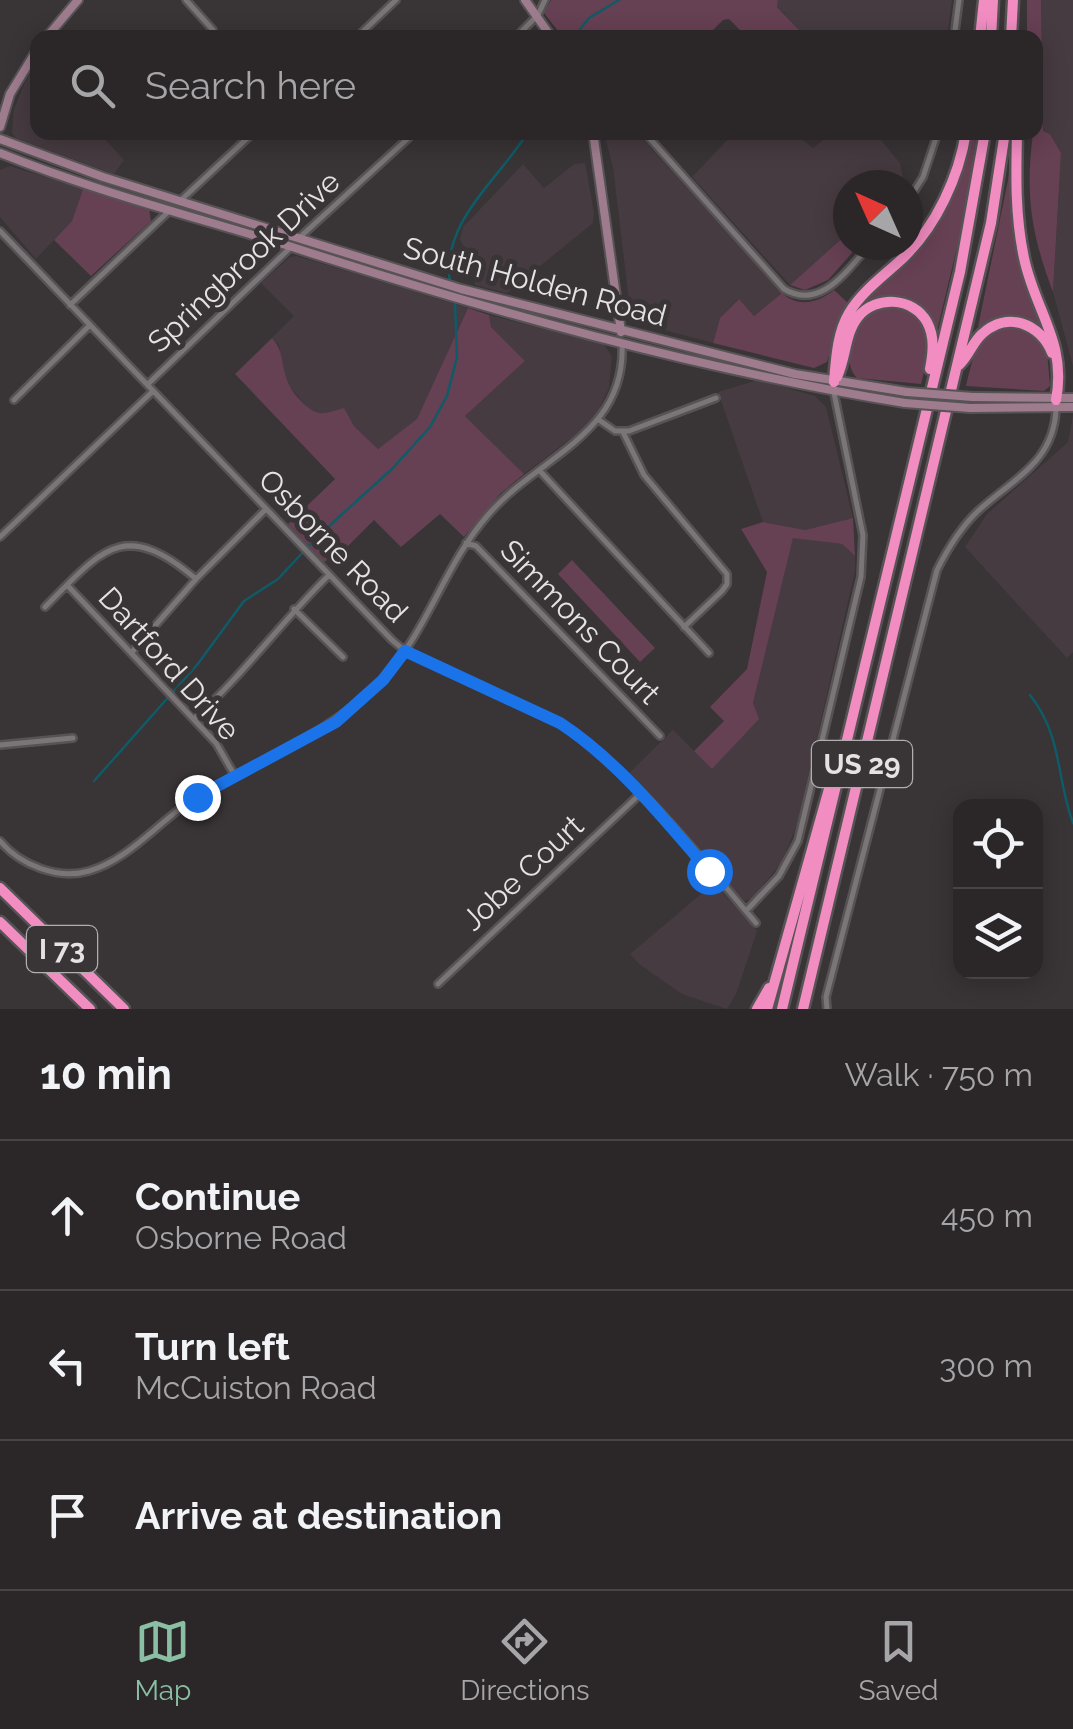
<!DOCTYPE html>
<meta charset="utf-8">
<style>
:root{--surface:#2b2728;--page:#373334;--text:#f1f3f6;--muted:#a6a5a8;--line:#474445;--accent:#8abfa5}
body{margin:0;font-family:Raleway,sans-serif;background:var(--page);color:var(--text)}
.controls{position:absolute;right:30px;bottom:30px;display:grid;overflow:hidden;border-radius:20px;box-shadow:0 5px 25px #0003}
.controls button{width:90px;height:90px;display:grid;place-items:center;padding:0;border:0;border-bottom:2px solid var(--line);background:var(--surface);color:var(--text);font:50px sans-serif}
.compass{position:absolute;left:833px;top:170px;width:90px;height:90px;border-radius:50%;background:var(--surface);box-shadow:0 5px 25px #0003;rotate:315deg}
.stop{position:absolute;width:30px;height:30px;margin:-22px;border:8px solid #1a73e8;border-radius:50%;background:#fff}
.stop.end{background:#1a73e8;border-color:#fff;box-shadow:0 2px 10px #0008}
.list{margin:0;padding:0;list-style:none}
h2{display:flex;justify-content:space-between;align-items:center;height:130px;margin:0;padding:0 40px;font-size:42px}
h2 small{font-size:32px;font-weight:400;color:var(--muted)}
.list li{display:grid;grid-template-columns:65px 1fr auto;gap:30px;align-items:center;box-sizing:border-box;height:150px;padding:0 40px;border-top:2px solid var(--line)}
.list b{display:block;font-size:38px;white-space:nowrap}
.list p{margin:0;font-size:32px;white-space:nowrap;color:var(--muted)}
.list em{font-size:32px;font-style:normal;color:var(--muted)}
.icon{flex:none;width:55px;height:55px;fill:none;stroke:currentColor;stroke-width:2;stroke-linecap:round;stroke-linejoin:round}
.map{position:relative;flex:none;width:1073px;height:1009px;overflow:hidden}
.search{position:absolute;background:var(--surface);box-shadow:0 5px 25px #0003;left:30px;right:30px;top:30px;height:110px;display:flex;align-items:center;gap:25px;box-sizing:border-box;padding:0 35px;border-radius:20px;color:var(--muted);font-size:38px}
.sheet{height:580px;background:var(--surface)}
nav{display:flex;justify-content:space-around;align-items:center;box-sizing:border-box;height:140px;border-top:2px solid var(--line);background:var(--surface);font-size:28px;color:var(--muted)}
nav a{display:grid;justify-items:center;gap:5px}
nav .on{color:var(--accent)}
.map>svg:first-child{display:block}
</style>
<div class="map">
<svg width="1073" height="1009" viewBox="0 0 1073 1009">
<rect width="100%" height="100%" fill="#393436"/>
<path fill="#463b40" d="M778,0H952L947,38L806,37L777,6Z
M1041,0H1073V366L1053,292L1061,153L1050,134L1043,131Z
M37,64L38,132L104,133L102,136L124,160L114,174L16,138L12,133L14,109L25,82Z
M874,132L900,163L904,183L848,185V233L790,285L692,177L734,133H794L813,148L832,133Z
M604,133H637L782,293L754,316L738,299L720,318L713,343L638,323L631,318L613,167Z
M585,163L594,212L593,223L507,293L475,285L473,263L460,240L463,227L523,164L544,188L574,164Z
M10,166L83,189L72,221L36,259L0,217V170Z
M297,256L468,308L417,420L378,449L354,426L344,409L322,414L312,413L284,380L279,345L272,338L294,316L261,283L290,257Z
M489,315L604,344L612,357L609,388L596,415L582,430L524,474L465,416L525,361L491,327Z
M758,380L815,396L826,407L853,518L805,530L763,522L718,392Z
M1073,415V652L1067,658L965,547L987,514L1068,442Z
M793,537L842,544L855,556V571L797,825L781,863L752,899L744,901L627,775L673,730L712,769L753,703Z
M714,883L757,931L736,994L727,1009L682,994L639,964L630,954Z"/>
<path fill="#664053" d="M551,0H778L777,7L806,37H747L729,19L723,20L706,37H563L544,13Z
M1027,0H1041L1043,131L1050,134L1061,153L1053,292C1031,234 1025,195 1033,133L1036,132V38L1027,37Z
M970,133H977L964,218L936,335C914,309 907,289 870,302L866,299L930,232Z
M1013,136V216L1047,334C1025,310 1004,313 978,327L1008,180Z
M83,189L149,208L151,221L91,276L54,240L72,221Z
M848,233V245H859L828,280L805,290L790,285Z
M834,290L849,304L837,327L827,362L814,368L713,343L720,318L739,299L754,316L782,293C798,308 818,303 834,290Z
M888,305C938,314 931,344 921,384L857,378C842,364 851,329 865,316C871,310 880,308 888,305Z
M468,308L489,315L491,327L525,361L465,416L524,474L500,494L464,537L440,514L401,547L374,520L344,550L324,562L288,524L335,479L235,374L272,338C289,356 276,376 301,401C318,418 322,414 344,408L354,426L378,449L417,419Z
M1007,325L1032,331L1047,351L1050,386L1044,391L966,386C973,358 976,334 1007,325Z
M853,518L855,556L842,544L793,538L753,703L759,719L712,769L694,751L724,721L710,707L747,669L767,572L741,529L763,522L805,530Z
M572,560L655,648L640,662L558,574Z"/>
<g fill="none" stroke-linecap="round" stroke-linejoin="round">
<path stroke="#0f5b67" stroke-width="2.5" d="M573,38L589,18L619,0
M450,283C441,221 498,181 528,132
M1030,695C1063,737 1056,778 1073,823
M94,781L197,665L244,601L278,579L317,537L393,468L430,427L447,396L457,357L455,301"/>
<defs>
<path id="street" d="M186,0L213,30
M356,38L396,0
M515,38L538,15L545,0
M954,38L959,0
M644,132L784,289C821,311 847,270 870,245
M180,201L254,132
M908,201L923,177L938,132
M0,231L392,640L405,651L560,723C636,774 697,854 756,923
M299,238L415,132
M70,305L169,211
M148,384L292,246
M14,400L90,325
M599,420L615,431H629L716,398
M623,432L644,475L727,574V584L722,591L684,627
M539,470L709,653
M0,537L153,391
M466,543L476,546L660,736
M67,585L216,743L235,776
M45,607C101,551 123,517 196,579
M294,609L343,657
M132,652L196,579L266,509
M195,718C244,674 282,621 329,575
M0,745L73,738
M0,841C20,865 58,880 89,871C130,859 159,821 195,798C259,759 328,736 381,681C427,633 444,565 488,515C538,456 627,435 622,343
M746,911L779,876L798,841L861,577L863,535L833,388
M438,984L640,794
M827,1009L826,997L937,570C948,548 960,528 978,511C1013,479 1054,462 1056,409"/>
<path id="secondary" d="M525,0L552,38
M46,38L78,0
M0,127L10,94L38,48
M593,132L621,332
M0,139L103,177L461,289L795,374L907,392
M0,153C94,191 192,216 289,246C490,311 696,369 905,403
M973,397L1073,398
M970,408L1073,407"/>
<path id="highway" d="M980,38L984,0
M991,38L993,0
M1011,38L1013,0
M1017,132C1016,175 1015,216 1024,258C1035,311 1067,342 1056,400
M959,365C969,356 972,343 982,334C1007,310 1041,324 1052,353
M837,377C846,358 845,333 858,317C876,295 913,297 927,322C935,337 933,353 930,369
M834,382C836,359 837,333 849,313C862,291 885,275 904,257C936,226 959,177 966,132
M0,888L124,1009
M0,922L90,1009
M757,1009L769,988
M767,1009L840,750
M782,1009L960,272L985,132
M803,1009L991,223L1005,132"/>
</defs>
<use href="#street" stroke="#575355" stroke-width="10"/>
<use href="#secondary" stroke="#575355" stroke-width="12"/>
<use href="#highway" stroke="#575355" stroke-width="15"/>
<use href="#street" stroke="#7a7577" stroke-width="5"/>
<use href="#secondary" stroke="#9e7c8e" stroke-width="8"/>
<use href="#highway" stroke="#f28dc2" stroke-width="10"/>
<defs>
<path id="secondary-bridge" d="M907,392L973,397
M905,403L970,408"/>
</defs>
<use href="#secondary-bridge" stroke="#575355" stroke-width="12" stroke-linecap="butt"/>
<use href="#secondary-bridge" stroke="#9e7c8e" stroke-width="8"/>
</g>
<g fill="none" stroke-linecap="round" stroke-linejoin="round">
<path stroke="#1a73e8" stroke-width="12" d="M197,797L336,722L383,680L405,651L560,723C618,761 664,819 709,871"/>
</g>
<g text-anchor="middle" stroke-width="10" stroke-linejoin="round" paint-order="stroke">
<g fill="#393436" stroke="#b1aeb0" stroke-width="2.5">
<rect x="812" y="741" width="100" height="46" rx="8"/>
<rect x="27" y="926" width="70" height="46" rx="8"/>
</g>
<g font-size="28" font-weight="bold" fill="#e5e2e4">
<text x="862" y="774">US 29</text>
<text x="62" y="959">I 73</text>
</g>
<g font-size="30" fill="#e5e2e4" stroke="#393436">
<text transform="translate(244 262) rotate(-43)" y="10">Springbrook Drive</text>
<text transform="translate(535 282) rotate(15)" y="10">South Holden Road</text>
<text transform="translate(333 546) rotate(46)" y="10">Osborne Road</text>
<text transform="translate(580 622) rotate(46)" y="10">Simmons Court</text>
<text transform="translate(169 664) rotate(48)" y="10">Dartford Drive</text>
<text transform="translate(523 873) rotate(-43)" y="10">Jobe Court</text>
</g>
</g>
</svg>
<div class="controls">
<button><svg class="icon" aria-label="locate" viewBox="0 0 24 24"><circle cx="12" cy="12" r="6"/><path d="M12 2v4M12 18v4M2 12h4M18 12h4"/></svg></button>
<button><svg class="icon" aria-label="layers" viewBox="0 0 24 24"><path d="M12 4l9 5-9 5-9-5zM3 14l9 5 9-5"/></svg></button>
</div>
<svg class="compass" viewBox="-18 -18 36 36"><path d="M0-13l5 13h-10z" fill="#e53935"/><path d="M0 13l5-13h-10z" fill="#a6a5a8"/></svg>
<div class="stop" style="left:709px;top:871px"></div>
<div class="stop end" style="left:197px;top:797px"></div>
<div class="search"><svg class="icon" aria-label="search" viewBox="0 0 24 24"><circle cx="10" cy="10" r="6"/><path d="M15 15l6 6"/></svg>Search here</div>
</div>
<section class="sheet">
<h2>10 min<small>Walk · 750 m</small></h2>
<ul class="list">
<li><svg class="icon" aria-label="ahead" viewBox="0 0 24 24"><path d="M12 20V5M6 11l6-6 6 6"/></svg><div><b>Continue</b><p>Osborne Road</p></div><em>450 m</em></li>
<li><svg class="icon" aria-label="left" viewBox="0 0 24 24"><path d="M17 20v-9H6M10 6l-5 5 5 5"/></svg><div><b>Turn left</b><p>McCuiston Road</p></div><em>300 m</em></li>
<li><svg class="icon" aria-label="arrive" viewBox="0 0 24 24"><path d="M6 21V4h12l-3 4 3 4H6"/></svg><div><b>Arrive at destination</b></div></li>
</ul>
</section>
<nav>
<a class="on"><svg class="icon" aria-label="map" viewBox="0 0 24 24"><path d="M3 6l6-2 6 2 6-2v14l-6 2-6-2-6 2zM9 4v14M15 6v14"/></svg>Map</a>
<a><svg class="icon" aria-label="directions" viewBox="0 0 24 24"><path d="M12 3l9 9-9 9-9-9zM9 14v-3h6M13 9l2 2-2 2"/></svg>Directions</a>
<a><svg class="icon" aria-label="saved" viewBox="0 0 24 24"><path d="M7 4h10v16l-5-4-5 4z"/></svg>Saved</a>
</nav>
